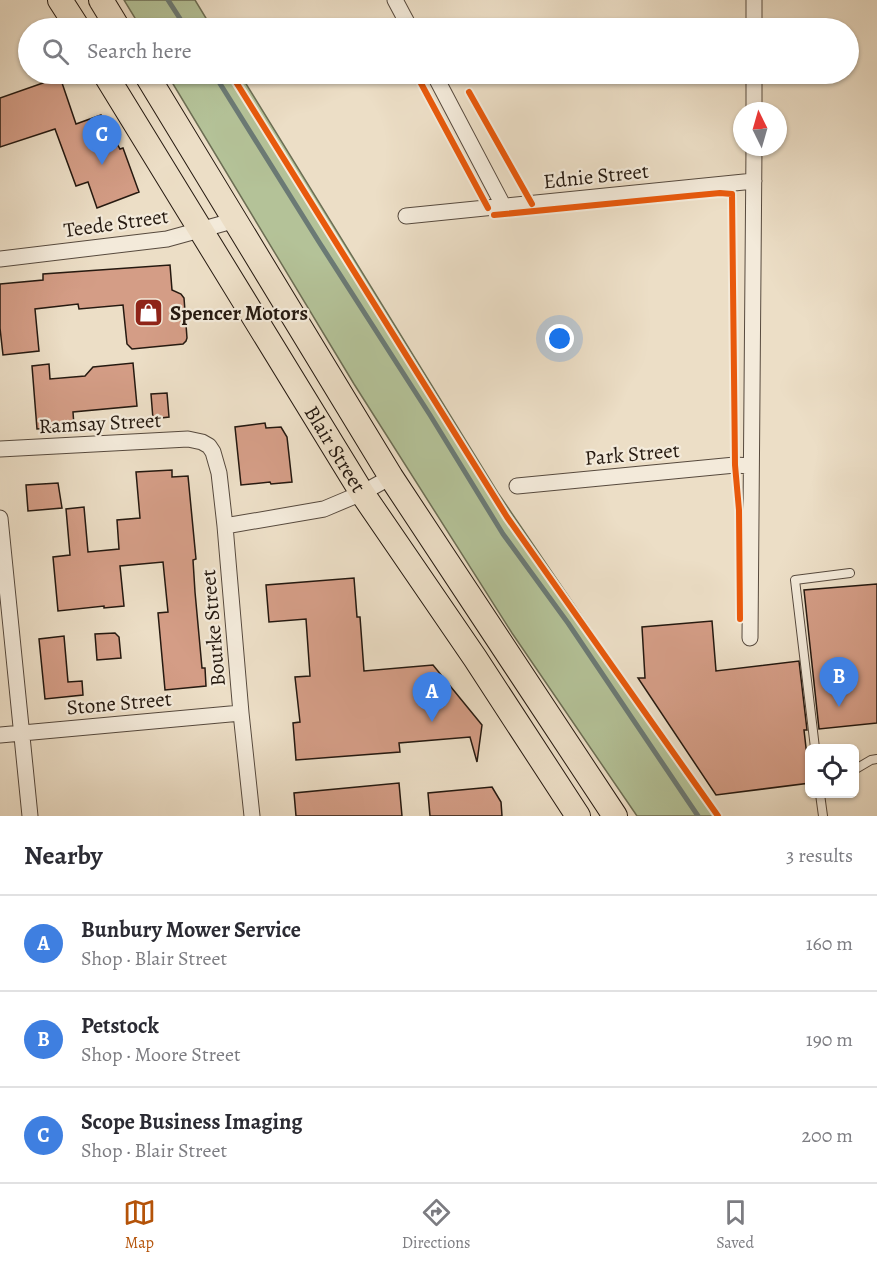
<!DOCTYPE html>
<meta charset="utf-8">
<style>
:root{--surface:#fff;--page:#f2f2f3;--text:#2b2b33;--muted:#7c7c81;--line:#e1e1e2;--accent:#b45309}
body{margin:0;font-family:Alegreya,serif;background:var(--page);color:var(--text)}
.controls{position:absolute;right:18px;bottom:18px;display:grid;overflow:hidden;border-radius:9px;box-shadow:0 2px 4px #0004}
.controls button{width:54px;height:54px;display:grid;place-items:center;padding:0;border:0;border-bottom:2px solid var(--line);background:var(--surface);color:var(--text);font:30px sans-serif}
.compass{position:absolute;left:733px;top:102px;width:54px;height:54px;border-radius:50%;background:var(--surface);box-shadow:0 2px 4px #0004;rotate:355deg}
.you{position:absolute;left:560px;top:339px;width:21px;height:21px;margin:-15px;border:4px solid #fff;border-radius:50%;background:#1a73e8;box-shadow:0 0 0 9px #1a73e833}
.badge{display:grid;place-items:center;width:39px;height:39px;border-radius:50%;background:var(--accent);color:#fff;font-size:20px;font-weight:700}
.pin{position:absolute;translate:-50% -50px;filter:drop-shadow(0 2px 3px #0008)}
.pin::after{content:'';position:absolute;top:32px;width:21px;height:18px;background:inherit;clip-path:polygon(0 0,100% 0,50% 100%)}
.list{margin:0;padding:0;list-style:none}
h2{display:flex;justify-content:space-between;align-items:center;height:78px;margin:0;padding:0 24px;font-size:26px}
h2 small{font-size:20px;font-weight:400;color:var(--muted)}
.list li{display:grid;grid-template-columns:39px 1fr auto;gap:18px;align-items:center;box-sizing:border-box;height:96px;padding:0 24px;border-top:2px solid var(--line)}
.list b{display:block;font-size:22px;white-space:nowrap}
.list p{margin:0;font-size:20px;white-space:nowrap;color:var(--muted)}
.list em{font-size:20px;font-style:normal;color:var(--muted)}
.icon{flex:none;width:33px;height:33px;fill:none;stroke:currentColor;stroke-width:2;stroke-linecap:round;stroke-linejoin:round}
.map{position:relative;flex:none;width:877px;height:816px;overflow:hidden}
.search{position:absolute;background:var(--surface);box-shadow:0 2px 4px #0004;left:18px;right:18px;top:18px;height:66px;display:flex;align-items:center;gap:15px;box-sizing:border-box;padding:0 21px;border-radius:33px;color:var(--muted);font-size:22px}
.sheet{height:366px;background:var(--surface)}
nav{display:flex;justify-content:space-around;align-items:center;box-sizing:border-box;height:84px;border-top:2px solid var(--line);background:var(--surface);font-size:16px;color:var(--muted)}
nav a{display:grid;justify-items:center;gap:3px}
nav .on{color:var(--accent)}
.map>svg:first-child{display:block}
</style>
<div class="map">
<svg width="877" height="816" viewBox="0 0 877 816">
<rect width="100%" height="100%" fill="#ecdec6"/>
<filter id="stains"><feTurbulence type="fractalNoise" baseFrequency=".00333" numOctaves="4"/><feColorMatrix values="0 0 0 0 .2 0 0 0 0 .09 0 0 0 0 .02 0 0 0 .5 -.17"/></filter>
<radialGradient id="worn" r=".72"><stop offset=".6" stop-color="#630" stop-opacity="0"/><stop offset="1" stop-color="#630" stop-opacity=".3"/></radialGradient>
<path fill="#b4c298" stroke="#6c6e54" stroke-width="1.5" d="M124,0H195L212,28H141Z
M167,74H240L498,493L718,816H637L512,633L354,384Z"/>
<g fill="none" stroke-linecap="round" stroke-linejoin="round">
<path stroke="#6b7a75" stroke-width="5" d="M168,0L186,28
M214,74L319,242L430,415L503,534L568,623L698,816"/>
</g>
<path fill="#d49d86" stroke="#251910" stroke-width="1.5" d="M60,77L76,124L101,115L120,149L123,148L139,192L97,208L88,182L76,186L55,129L0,147V98Z
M170,265L172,290L181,294L184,298L187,338L186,341L183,344L132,349L127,344L123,305L79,309L78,304L35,309L39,351L3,355L0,328V284L43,280V274Z
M133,363L137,406L73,412L74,426L37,429L32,366L49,364L50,379L85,376L93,367Z
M167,393L169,417L153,419L151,394Z
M265,423L266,428L281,427L287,437L292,482L271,484L270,482L241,485L235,427Z
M172,470V477L188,476L196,559L193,560L195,592L202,668H205L206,686L165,690L158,613L168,612L163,562L120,566L124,606L104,608V606L58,611L53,557L70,555L66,509L84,507L88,552L119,549L117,520L140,518L136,472Z
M58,483L62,508L28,511L26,485Z
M354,578L357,617H360L364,671L433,665L482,725L477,762L470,737L399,743L400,752L296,760L293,723L300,722L295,677L310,676L306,619L269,622L266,585Z
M877,584V723L819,729L804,590Z
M712,621L716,671L799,661L807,730H804L810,783L716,795L638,678H645L642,627Z
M115,633L119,637L121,658L97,660L95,634Z
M64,636L68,682L82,681L83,695L45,699L39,639Z
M399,783L402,816H296L294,793Z
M492,787L501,802L502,816H430L428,793Z"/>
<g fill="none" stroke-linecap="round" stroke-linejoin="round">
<defs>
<path id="service" d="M815,748L795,580L850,573
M854,770L871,760L877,759
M820,794L823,816"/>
<path id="minor" d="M395,0L410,28
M754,28V0
M434,74L504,207
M754,111V74
M406,216L754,181
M0,259L167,239L236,220
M0,449L188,439L202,442L209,446L213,452L219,473L225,526L241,713L252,816
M517,486L735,465L751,466
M0,518L30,816
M225,526L324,509L362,493L391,477
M750,638L754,147
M0,735L241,713"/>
<g id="primary">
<path d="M60,0L78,28"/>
<path d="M101,0L118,28"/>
<path id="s1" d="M105,74L362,493L475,658L578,816"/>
<path d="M146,74L391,477L615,816"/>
</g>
</defs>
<use href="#service" stroke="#574a3e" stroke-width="10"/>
<use href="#minor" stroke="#574a3e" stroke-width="17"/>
<use href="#primary" stroke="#251910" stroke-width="26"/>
<use href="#service" stroke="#f3eada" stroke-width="8"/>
<use href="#minor" stroke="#f3eada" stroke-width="15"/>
<use href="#primary" stroke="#ecdec6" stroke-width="24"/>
<defs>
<path id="cycleway" d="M231,74L507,517L718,816
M416,74L488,208
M469,92L532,204
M494,215L688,196L720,193L732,194L735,465L739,510L740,619"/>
</defs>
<use href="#cycleway" stroke="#f3eada" stroke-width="10"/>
<use href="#cycleway" stroke="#e8590c" stroke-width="6"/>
</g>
<defs>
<symbol id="shop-square" viewBox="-11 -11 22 22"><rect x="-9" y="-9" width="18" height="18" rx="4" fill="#8f2418" stroke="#f3eada"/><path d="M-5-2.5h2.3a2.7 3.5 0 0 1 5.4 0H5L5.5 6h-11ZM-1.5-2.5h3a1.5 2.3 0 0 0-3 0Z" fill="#fff"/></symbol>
</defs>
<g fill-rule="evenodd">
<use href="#shop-square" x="132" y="296" width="33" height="33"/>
</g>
<g text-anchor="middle" stroke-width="4.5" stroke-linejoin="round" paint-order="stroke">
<g font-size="21" fill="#251910" stroke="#f3eada">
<text transform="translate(596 176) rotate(-6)" y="7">Ednie Street</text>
<text transform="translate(116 223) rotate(-8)" y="7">Teede Street</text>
<text transform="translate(100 423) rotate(-3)" y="7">Ramsay Street</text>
<text dy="7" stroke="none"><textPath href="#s1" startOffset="440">Blair Street</textPath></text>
<text transform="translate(632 454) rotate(-5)" y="7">Park Street</text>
<text transform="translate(213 628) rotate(-95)" y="7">Bourke Street</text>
<text transform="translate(119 703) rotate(-5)" y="7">Stone Street</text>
</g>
<g font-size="21" font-weight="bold" fill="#251910" stroke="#f3eada" text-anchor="start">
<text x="170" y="320">Spencer Motors</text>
</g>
</g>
<rect width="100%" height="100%" filter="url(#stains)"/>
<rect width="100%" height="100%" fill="url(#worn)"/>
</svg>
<div class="controls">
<button><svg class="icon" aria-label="locate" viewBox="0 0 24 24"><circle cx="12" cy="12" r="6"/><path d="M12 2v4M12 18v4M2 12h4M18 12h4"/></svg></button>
</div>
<svg class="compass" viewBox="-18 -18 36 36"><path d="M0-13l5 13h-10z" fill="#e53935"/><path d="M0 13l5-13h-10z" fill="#7c7c81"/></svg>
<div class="you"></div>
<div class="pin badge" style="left:432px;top:722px;background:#3f7fe0">A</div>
<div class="pin badge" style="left:839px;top:707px;background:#3f7fe0">B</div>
<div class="pin badge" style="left:102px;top:165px;background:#3f7fe0">C</div>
<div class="search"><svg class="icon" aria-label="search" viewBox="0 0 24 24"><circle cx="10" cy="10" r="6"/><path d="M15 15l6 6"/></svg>Search here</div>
</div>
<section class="sheet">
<h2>Nearby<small>3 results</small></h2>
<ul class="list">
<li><span class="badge" style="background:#3f7fe0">A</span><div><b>Bunbury Mower Service</b><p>Shop · Blair Street</p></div><em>160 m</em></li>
<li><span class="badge" style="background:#3f7fe0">B</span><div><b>Petstock</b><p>Shop · Moore Street</p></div><em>190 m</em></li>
<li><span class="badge" style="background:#3f7fe0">C</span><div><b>Scope Business Imaging</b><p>Shop · Blair Street</p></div><em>200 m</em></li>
</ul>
</section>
<nav>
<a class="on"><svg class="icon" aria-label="map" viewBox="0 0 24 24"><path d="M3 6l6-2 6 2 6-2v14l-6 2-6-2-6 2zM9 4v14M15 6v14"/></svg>Map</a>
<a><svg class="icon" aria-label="directions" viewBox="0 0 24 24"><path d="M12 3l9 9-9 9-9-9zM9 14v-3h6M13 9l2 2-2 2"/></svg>Directions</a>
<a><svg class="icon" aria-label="saved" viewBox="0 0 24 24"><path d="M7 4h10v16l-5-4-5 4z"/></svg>Saved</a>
</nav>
